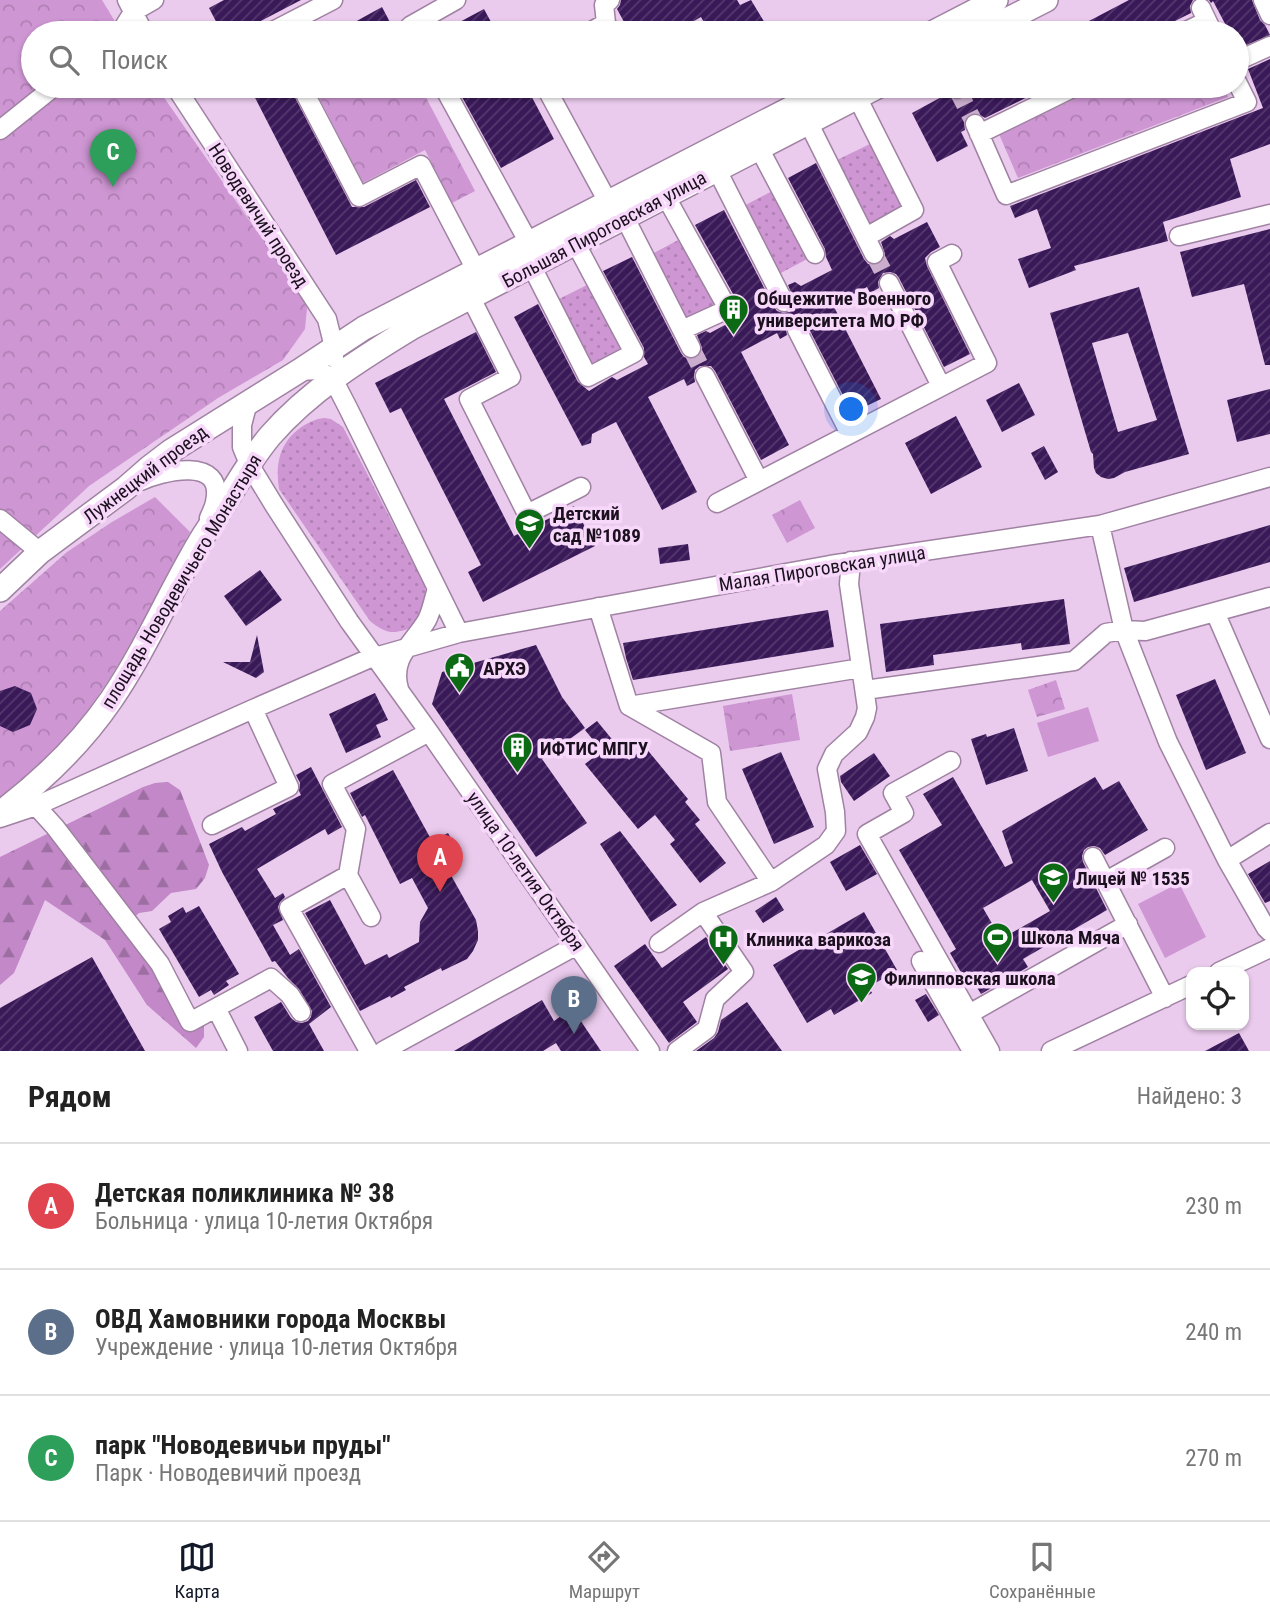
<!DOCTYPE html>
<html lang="ru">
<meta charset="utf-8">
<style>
:root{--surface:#fff;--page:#f2f2f2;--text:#222;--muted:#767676;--line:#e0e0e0;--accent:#111827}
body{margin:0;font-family:"Roboto Condensed",sans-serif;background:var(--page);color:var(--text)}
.controls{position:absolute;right:21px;bottom:21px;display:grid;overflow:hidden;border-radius:14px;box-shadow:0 2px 5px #0004}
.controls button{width:63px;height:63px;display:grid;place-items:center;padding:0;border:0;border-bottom:2px solid var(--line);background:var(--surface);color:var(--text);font:35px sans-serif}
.you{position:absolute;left:852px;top:410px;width:24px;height:24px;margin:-18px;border:5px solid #fff;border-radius:50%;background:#1a73e8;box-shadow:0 0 0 10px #1a73e833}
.badge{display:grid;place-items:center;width:46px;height:46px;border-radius:50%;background:var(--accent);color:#fff;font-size:23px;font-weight:700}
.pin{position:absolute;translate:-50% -58px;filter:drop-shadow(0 2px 4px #0008)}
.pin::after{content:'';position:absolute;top:37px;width:24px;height:21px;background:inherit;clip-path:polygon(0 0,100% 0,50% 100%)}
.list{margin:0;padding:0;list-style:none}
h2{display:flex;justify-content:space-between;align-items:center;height:91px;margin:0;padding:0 28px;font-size:30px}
h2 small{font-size:23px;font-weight:400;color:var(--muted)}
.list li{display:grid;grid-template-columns:46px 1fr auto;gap:21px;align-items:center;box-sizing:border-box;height:126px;padding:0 28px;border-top:2px solid var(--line)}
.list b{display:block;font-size:26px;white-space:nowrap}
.list p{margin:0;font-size:23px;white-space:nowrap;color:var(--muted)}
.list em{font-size:23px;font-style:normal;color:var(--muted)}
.icon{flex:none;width:38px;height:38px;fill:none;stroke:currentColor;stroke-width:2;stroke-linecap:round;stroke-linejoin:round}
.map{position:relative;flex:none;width:1270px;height:1051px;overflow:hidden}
.search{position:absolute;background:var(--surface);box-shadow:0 2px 5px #0004;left:21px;right:21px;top:21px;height:77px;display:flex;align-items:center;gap:18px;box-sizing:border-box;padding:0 24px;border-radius:38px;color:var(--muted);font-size:26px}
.sheet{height:469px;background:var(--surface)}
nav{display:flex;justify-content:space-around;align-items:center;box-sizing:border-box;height:98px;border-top:2px solid var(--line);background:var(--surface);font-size:19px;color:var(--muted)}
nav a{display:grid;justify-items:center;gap:4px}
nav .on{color:var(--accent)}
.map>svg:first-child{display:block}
</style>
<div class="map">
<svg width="1270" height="1051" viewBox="0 0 1270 1051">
<defs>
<pattern id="grass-dots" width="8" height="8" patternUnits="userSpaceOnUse" patternTransform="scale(1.75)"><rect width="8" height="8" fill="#ce96d3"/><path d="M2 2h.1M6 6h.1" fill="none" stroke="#b080b5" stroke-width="1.8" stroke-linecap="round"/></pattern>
<pattern id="forest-firs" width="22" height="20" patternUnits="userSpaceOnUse" patternTransform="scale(1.75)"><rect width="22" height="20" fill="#c288c8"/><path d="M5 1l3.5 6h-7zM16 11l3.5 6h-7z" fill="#9d6ea2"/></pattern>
<pattern id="park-crowns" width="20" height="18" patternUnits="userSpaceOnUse" patternTransform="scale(1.75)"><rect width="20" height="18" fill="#ce96d3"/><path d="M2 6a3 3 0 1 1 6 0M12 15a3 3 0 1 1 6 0" fill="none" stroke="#b080b5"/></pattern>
<pattern id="building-hatch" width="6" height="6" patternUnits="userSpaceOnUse" patternTransform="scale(1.75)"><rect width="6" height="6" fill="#3a1959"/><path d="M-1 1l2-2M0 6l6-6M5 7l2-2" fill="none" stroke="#54396d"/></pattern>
</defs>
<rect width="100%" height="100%" fill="#eacaed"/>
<path fill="url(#grass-dots)" d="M870,144L905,211L871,229L835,161Z
M776,189L811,257L777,275L742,207Z
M684,237L719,305L685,322L650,255Z
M591,283L626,350L592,368L557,300Z
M324,418L331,419L343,427L425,586C427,605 423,627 401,631C396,632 390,633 384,630C379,628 374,624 370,621L279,489C275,463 280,441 303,426C310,422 315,419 324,418Z"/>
<path fill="url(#forest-firs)" d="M168,782L180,790L209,865L205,878L196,889L171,893L152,911L139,913L129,922L167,999L178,1007L191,1028L204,1025V1037L196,1048L147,1005L105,940L45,900L14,973L0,985V857L143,787L155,783Z"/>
<path fill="url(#park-crowns)" d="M0,0H102L122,33H33V86H156L297,289L307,308L305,329L283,360L218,398L89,486L0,569Z
M313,86H420L475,191L452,203L425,150L363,183Z
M1103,86H1224L1228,97L1018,178L999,134Z
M155,497L190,532C158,590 130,652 91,706C66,741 34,772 0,798V611L67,552L112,522Z
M800,500L815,528L787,543L772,515Z
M1056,680L1065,709L1037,717L1028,690Z
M792,694L800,740L730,751L723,706Z"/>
<path fill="#ce96d3" d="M1088,707L1099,741L1048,757L1037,723Z
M1179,883L1206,937L1165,958L1138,904Z"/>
<path fill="url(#building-hatch)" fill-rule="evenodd" d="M224,0H301L257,23L262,33H222L209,8Z
M621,0H737L740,5L751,0L771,33H710L701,17L673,33H630L617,9L620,5Z
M1129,0H1193L1190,6L1191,13L1151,33H1066Z
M1209,0H1252L1260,20L1265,25L1270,35L1237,49V33H1230L1213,1L1211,3Z
M382,7L392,26L379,33H359L353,23Z
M484,9L497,33H439Z
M1270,59V144L1230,159L1241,197L1163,222L1168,241L1074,266L1076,270L1029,288L1018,259L1051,248L1037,209L1015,218L1010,206L1263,108L1248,69Z
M249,86H289L352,207H364L416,180L430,207L336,255Z
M456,86H526L554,139L501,168Z
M968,86H1050L985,118L977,113L970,114L964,122L965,130L961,132L968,146L937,162L912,113L947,94L953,99H963L967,93Z
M816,163L864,259L868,264H878L884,260L885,254L881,242L890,236L894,239L927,222L940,247L931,252L925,258L927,266L970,354L944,367L899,278L896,274L890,272L883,273L878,282L879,288L870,293L867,287L833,305L881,399L852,413L807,325L803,320L797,319L791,320L786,329L787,335L780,339L777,333L741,352L789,445L761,460L715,371L711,366H700L695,370L694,376L695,382L687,386L684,379L648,397L697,492L662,510L616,422L592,434L591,443L582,446L514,317L538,304L578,382L589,391L612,377L617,380L648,364L644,357V348L603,271L632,257L681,353L684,357L690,359L697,358L701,354L702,348L697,335L706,331L710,333L738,318V303L695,225L724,210L774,307L777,311L783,313L790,312L794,308L795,302L788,285L795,282L801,286L832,270L826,257L825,249L788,178Z
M1270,229V365H1265L1244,284L1192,297L1180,252Z
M1139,287L1189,454L1125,472L1114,478L1108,479L1101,477L1096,473L1094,468L1093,454L1091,452L1050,313ZM1128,333L1157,420L1118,432L1092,343Z
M476,332L496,372L444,399L514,536L574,506L595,546L483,602L468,572L481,565L401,408L390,413L375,383Z
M1019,383L1035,415L1002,432L986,400Z
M1270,389V434L1237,442L1227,400Z
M956,416L982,467L931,494L905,443Z
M1044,446L1058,472L1045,480L1031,453Z
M1270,525V562L1134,602L1124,568Z
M688,544L690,560L660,564L658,548Z
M260,570L282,600L246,626L224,596Z
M1064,599L1070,644L1022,650L1021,643L933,655L934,665L886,672L880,624Z
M828,610L834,647L633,680L626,658L623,643Z
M257,635L264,672L256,678L223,662H250Z
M536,645L562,697L585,728L542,759L587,823L536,857L432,704L442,672Z
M1215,679L1246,753L1206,770L1176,695Z
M15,686L31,693L37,709L30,725L13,732L0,726V691Z
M375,693L388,720L376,725L381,737L346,753L329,714Z
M597,721L629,760L645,747L688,799L685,802L700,820L695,824L726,863L700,883L670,844L675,840L655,815L638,829L585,764L602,751L585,730Z
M1014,728L1028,771L986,785L971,739L986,734L987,737Z
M781,752L814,827L774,844L742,769Z
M874,753L890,776L854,801L841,782L840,776Z
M311,767L342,827L328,835L325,829L257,869L275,898L283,893L285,897L280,902L278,907L283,920L273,925L290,955L299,949L331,1007L309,1024L324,1051H273L254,1017L281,1002L291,1018L296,1022L302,1023L308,1021L311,1017L312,1011L299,989L288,978L275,961L272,962L222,872L209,844L242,827L245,831L276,814L273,809L301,795L299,791L300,783L296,775Z
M393,770L432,841L448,833L459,853L443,861L476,920L478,931V940L473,951L467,959L442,971L441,968L404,987L406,990L391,998L390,996L360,1011L305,913L330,900L365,965L387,954L389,958L419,942L420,922L428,908L412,878L400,884L365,815L362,817L350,793Z
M953,777L1005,867L1013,863L1002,831L1095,777L1103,790L1119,781L1148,830L1105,855L1100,848L1094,846L1088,847L1084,850L1082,856L1083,862L1107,910L1023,959L1028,967L981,994L967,971L962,974L950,953L956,949L899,850L942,825L923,794ZM1032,880L1050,911L1001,939L983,908Z
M620,831L677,905L651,922L600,844Z
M860,845L877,874L846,891L830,862Z
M1270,861V901L1265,903L1248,874Z
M776,897L784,910L763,923L755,911Z
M199,906L239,974L226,981L229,985L214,995L211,990L199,997L159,929L171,922L168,916L183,907L186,913Z
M864,912L897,970L869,987L872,993L834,1015L831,1009L807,1023L773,965Z
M706,937L728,969L683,1002L697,1022L669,1043L614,966L645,944L662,968Z
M92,957L145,1051H0V1008Z
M926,994L939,1015L928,1022L915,1000Z
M542,1000L554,1021L572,1008L601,1051H561L556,1043L543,1051H454Z
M747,1002L782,1051H696L714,1038L718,1032L721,1020Z
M1239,1033L1249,1051H1205Z"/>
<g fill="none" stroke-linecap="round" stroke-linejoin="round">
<path stroke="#cbaece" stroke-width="18" stroke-dasharray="18 9" stroke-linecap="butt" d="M957,89L975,124
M874,254L889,283
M691,348L705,376"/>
<defs>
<path id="minor" d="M127,0L144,33
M1263,0L1270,15
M1201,8L1213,33
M606,23L604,5L610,0
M120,33L133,12L154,0
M274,33L273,31L333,0
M414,33L410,26L456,0
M588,33L606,23L611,33
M1182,33L1207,21
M1237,61L1270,46
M175,86L327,319L334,347V358
M301,86L359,197L421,165L476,270
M443,86L529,243
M545,86L608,202
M955,86L957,89
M857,97L914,210L866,237
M808,122L874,254
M975,124L1006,195L1247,102L1237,82
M0,130L55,86
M979,134L1077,86
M759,148L815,254
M717,170L784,302
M666,197L728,309L682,330
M625,218L691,348
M1179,236L1270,214
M532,267L588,377L634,353L576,244
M889,283L941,386
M471,298L511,377L469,399L527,514L581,487
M797,330L850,434
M299,371L319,370L333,379L348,408L459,633
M705,376L759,481
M248,402L242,425V447L249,464L274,505L349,621L429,732L650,1051
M138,482C162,471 225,455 215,502C214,508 211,513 209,518
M717,503L987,363L937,262L952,254
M0,519L40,552
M1100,525L1124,630L1144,681L1168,742L1227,860L1266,928L1270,932
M598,607L629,706L861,668
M1215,612L1270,739
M399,689C390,657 413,644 427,620C432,610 434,598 437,588
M865,690L1074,661L1106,633L1124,630L1145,631L1270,597
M629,706L711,753L717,802L771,882L826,845L836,831L835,812L827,769L834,754L858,732L865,717L867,708L849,584L851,561
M951,761L893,793L904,813L867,834L990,1051
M36,806L55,827L160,964L190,1022L271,978L290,995L301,1012
M0,818L36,806L253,709L368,659L459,633L830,565L1100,525L1270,477
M212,825L289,787L253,709
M1093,857L1165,998
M1227,860L1270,833
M348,875L371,917
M1106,881L1165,848
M703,912L771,882
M659,943L703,912L744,972L715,999L707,1029L677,1051
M921,961L972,1051
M1219,972L1270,948
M216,1008L238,1051
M969,1014L1128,924
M369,1051L289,908L348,875L356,829L332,784L429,732
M383,1051L577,945
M1051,1051L1191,985"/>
<path id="major" d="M932,33L996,0
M981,33L1046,0
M0,590L40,552L126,488L150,467L171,451L299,371L364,328L834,86
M0,813C42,781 81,744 111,700C146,649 170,591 202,538C211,524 220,511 228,498C241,477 254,455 270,436C309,391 362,358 413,327L879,86"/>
</defs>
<use href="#minor" stroke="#a082a3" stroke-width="21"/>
<use href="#major" stroke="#a082a3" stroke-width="26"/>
<use href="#minor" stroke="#fff" stroke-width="18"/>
<use href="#major" stroke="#fff" stroke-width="23"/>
</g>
<defs>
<symbol id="building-pin" viewBox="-11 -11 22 30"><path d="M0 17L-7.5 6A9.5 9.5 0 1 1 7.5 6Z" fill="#0c6a14" stroke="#f7d7fa"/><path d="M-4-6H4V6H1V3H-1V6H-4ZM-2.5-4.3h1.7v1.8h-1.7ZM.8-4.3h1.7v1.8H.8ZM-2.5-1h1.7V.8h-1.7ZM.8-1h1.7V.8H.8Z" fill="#fff"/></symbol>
<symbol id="school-pin" viewBox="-11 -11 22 30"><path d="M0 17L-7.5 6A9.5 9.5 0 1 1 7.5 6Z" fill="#0c6a14" stroke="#f7d7fa"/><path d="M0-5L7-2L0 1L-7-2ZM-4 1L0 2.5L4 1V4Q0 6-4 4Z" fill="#fff"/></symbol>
<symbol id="civic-pin" viewBox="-11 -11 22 30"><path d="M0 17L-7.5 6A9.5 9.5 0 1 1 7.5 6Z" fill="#0c6a14" stroke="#f7d7fa"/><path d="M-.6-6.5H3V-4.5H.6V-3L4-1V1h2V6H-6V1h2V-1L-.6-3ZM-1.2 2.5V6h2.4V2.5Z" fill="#fff"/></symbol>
<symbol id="stadium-pin" viewBox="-11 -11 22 30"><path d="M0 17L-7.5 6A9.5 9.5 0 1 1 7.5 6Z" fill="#0c6a14" stroke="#f7d7fa"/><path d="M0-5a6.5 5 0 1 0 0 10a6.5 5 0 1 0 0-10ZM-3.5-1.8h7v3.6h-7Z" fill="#fff"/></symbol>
<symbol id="hospital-pin" viewBox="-11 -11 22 30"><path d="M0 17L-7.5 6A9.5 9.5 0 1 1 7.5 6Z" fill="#0c6a14" stroke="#f7d7fa"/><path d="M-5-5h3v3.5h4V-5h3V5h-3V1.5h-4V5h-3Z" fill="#fff"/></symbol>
</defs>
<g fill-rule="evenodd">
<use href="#building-pin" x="716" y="292" width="35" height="47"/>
<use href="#school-pin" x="512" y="506" width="35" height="47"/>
<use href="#civic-pin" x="442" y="650" width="35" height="47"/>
<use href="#building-pin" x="500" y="730" width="35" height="47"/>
<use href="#school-pin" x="1036" y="860" width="35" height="47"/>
<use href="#stadium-pin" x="980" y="920" width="35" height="47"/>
<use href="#hospital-pin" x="706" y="922" width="35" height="47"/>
<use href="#school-pin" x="844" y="960" width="35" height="47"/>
</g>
<g text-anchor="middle" stroke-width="7" stroke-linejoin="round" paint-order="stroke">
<g font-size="19" fill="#1b101d" stroke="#f7d7fa">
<text transform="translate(259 215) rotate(57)" y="7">Новодевичий проезд</text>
<text transform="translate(604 229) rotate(-28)" y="7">Большая Пироговская улица</text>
<text transform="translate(145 474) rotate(-37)" y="7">Лужнецкий проезд</text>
<text transform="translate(822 568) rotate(-9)" y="7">Малая Пироговская улица</text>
<text transform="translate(181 581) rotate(-59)" y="7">площадь Новодевичьего Монастыря</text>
<text transform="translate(526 871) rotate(55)" y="7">улица 10-летия Октября</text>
</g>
<g font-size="19" font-weight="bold" fill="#1b101d" stroke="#f7d7fa" text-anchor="start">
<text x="757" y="305">Общежитие Военного<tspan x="757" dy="22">университета МО РФ</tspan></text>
<text x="553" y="520">Детский<tspan x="553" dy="22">сад №1089</tspan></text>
<text x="483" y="675">АРХЭ</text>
<text x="540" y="755">ИФТИС МПГУ</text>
<text x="1076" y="885">Лицей № 1535</text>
<text x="1021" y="944">Школа Мяча</text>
<text x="746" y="946">Клиника варикоза</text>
<text x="884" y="985">Филипповская школа</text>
</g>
</g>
</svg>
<div class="controls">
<button><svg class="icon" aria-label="locate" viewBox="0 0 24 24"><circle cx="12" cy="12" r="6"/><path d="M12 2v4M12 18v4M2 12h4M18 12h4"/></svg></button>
</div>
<div class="you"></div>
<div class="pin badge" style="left:440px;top:892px;background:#e0444e">A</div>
<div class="pin badge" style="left:574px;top:1034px;background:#5c6f8a">B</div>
<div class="pin badge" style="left:113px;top:187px;background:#2e9e5b">C</div>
<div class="search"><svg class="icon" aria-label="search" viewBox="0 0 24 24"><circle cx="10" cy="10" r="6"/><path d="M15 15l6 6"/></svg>Поиск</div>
</div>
<section class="sheet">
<h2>Рядом<small>Найдено: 3</small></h2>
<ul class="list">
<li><span class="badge" style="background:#e0444e">A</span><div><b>Детская поликлиника № 38</b><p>Больница · улица 10-летия Октября</p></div><em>230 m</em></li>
<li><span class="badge" style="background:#5c6f8a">B</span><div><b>ОВД Хамовники города Москвы</b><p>Учреждение · улица 10-летия Октября</p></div><em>240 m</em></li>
<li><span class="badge" style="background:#2e9e5b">C</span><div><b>парк &quot;Новодевичьи пруды&quot;</b><p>Парк · Новодевичий проезд</p></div><em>270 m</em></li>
</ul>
</section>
<nav>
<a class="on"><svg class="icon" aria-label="map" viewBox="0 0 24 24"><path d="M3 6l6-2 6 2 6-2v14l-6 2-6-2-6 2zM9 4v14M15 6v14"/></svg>Карта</a>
<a><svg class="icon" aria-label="directions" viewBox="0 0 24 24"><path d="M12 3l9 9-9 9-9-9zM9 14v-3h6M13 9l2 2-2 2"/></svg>Маршрут</a>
<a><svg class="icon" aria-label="saved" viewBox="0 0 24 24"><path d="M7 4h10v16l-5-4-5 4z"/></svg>Сохранённые</a>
</nav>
